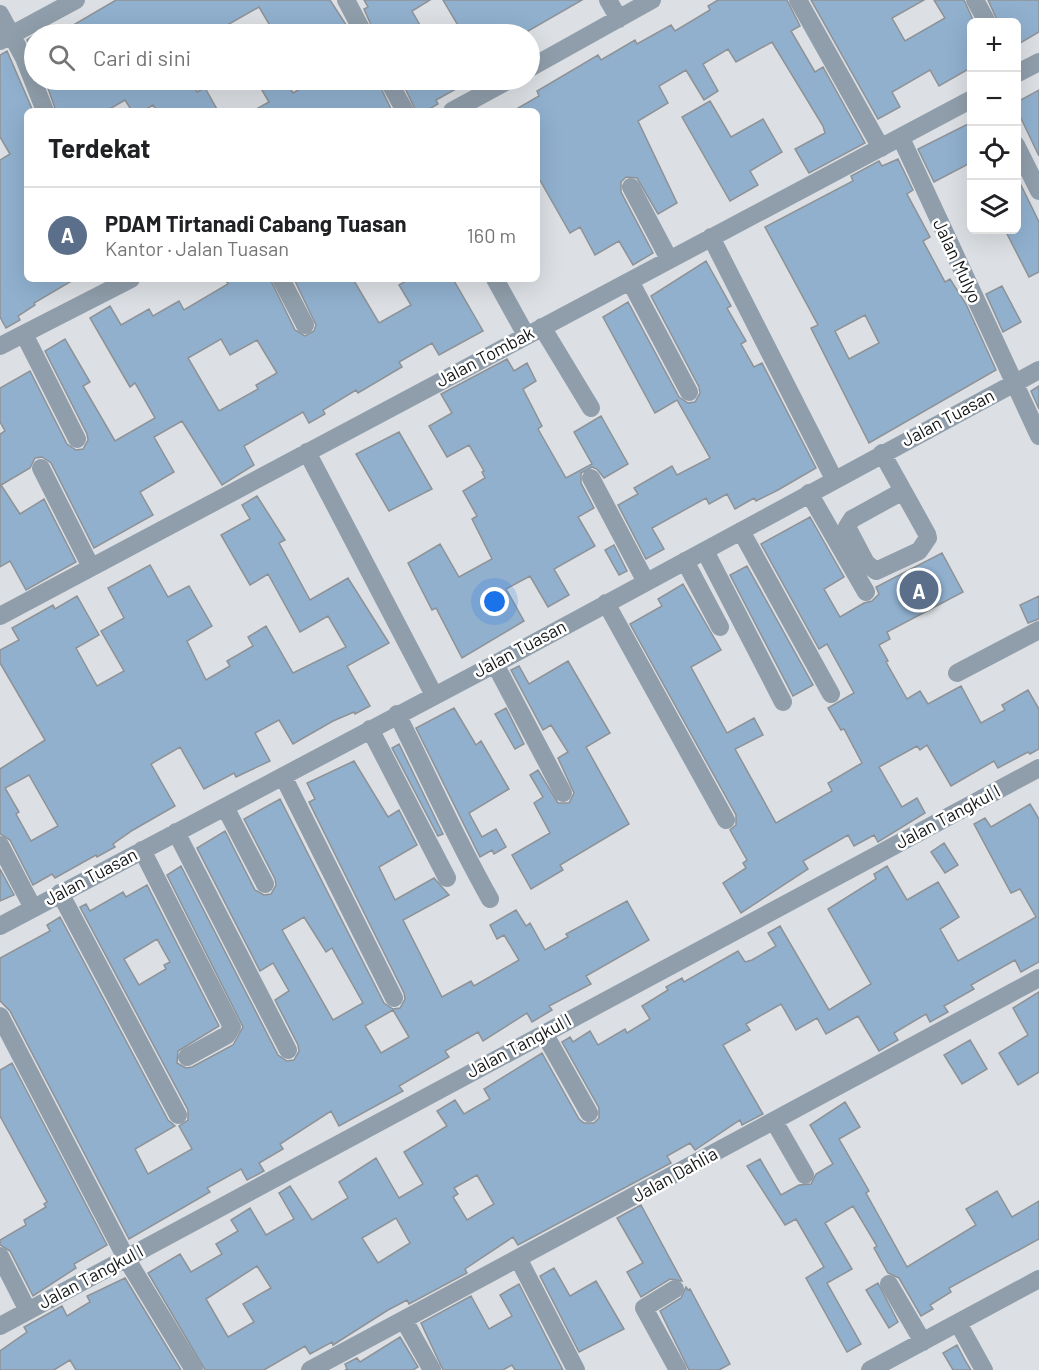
<!DOCTYPE html>
<html lang="id">
<meta charset="utf-8">
<style>
:root{--surface:#fff;--page:#f2f2f2;--text:#202124;--muted:#757577;--line:#e0e0e0;--accent:#936b14}
body{margin:0;font-family:Barlow,sans-serif;background:var(--page);color:var(--text)}
.controls{position:absolute;right:18px;top:18px;display:grid;overflow:hidden;border-radius:9px;box-shadow:0 6px 24px #0002}
.controls button{width:54px;height:54px;display:grid;place-items:center;padding:0;border:0;border-bottom:2px solid var(--line);background:var(--surface);color:var(--text);font:30px sans-serif}
.you{position:absolute;left:495px;top:602px;width:21px;height:21px;margin:-15px;border:4px solid #fff;border-radius:50%;background:#1a73e8;box-shadow:0 0 0 9px #1a73e833}
.badge{display:grid;place-items:center;width:39px;height:39px;border-radius:50%;background:var(--accent);color:#fff;font-size:20px;font-weight:700}
.pin{position:absolute;translate:-50% -50%;border:3px solid #fff;box-shadow:0 2px 6px #0006}
.list{margin:0;padding:0;list-style:none}
h2{display:flex;justify-content:space-between;align-items:center;height:78px;margin:0;padding:0 24px;font-size:26px}
h2 small{font-size:20px;font-weight:400;color:var(--muted)}
.list li{display:grid;grid-template-columns:39px 1fr auto;gap:18px;align-items:center;box-sizing:border-box;height:96px;padding:0 24px;border-top:2px solid var(--line)}
.list b{display:block;font-size:22px;white-space:nowrap}
.list p{margin:0;font-size:20px;white-space:nowrap;color:var(--muted)}
.list em{font-size:20px;font-style:normal;color:var(--muted)}
.icon{flex:none;width:33px;height:33px;fill:none;stroke:currentColor;stroke-width:2;stroke-linecap:round;stroke-linejoin:round}
.map{position:relative;flex:none;width:1039px;height:1370px;overflow:hidden}
.search{position:absolute;background:var(--surface);box-shadow:0 6px 24px #0002;left:24px;top:24px;width:516px;height:66px;display:flex;align-items:center;gap:15px;box-sizing:border-box;padding:0 21px;border-radius:33px;color:var(--muted);font-size:22px}
.panel{position:absolute;background:var(--surface);box-shadow:0 6px 24px #0002;left:24px;top:108px;width:516px;height:174px;border-radius:9px}
.map>svg:first-child{display:block}
</style>
<div class="map">
<svg width="1039" height="1370" viewBox="0 0 1039 1370">
<rect width="100%" height="100%" fill="#dce0e4"/>
<path fill="#90b0ce" stroke="#8e9296" stroke-width="1.5" fill-rule="evenodd" d="M116,0H330L352,34H275L259,7L222,28L226,34H58Z
M364,0H430L412,11L425,34H375L364,9L368,7Z
M443,0H582L523,34H463Z
M718,0H787L800,26L791,31L815,72L823,67L865,143L809,173L795,149L825,133L823,126L772,42L736,62L728,49L703,64L718,91L704,100L686,70L659,86L668,103L638,121L677,203L658,214L637,178L626,177L621,182V192L653,253L633,265L619,241L595,255L580,227L570,233L537,175V111H513L539,96L537,91L598,55L601,60L635,40L637,44L671,25L675,31L710,10L708,6Z
M811,0H924L892,18L905,41L945,18L934,0H964L974,22H972V67L939,86L930,70L892,92L900,107L878,119Z
M988,0H1039V32L1017,45V22H998Z
M34,35V54L27,40Z
M7,51L33,111H27V279H75L34,303L35,305L18,316L20,320L6,328L0,317V160L10,154L0,137V55Z
M45,80H190L197,92L205,88L218,111H157L153,105L143,111H132L125,100L106,111H56Z
M256,80H285L293,93L316,80H377L392,111H253L269,102Z
M401,80H472L436,100L438,104L426,111H416Z
M1039,90V156L1017,110V102Z
M710,101L731,137L763,119L782,152L750,171L758,185L730,201L682,117Z
M972,122V162L934,182L918,149Z
M898,159L913,190L907,194L930,237L923,241L945,282L950,279L966,304L996,370L869,443L811,328L818,325L765,227L853,181L851,176L879,161L882,166ZM865,315L879,343L849,359L835,331Z
M1017,177L1039,222V272L1029,277L1005,230H1017Z
M706,261L731,306L727,308L746,341L741,344L754,367L762,363L816,468L778,490L756,501L754,498L735,509L727,494L709,504L706,498L652,528L664,549L646,559L618,505L638,494L634,488L672,466L677,475L710,458L677,400L655,413L603,317L628,302L679,397L688,403L695,402L700,393L699,387L651,296Z
M225,279H270L295,330L305,336L314,331L316,325L294,279H353L379,323L411,305L399,285L409,279H453L483,331L439,355L432,343L399,362L402,367L358,393L356,390L323,410L325,414L309,423L303,412L244,446L254,465L222,485L182,421L154,437L174,472L140,492L153,515L94,548L51,463L42,457L35,458L30,468L1,485L20,514L44,499L76,562L26,590L10,561L0,567V434L5,431L0,422V388L30,371L67,444L76,450L83,449L88,440L87,434L45,351L65,339L90,382L83,386L115,441L155,418L135,383L130,387L90,318L110,306L121,325L149,309L153,316L179,301L184,310L228,284ZM221,339L230,355L257,340L277,373L256,385L258,389L219,411L188,358Z
M1002,286L1021,322L1003,332L986,294Z
M507,359L514,371L527,363L536,381L523,389L542,426L538,429L566,478L592,464L574,432L601,416L628,464L604,478L597,469L592,467L581,473V483L594,508L578,517L595,546L554,569L569,595L548,607L530,576L506,589L524,621L462,658L436,608L432,610L408,563L440,544L459,577L492,559L472,519L477,516L463,491L485,478L482,472L484,471L469,445L447,457L429,426L452,413L441,394Z
M1039,386V409L1031,391Z
M399,432L432,489L389,511L356,454Z
M257,496L285,540L279,543L310,600L348,578L389,643L347,666L370,706L355,714L354,712L333,721L293,744L279,720L255,733L270,761L236,777L234,773L204,789L180,747L151,764L175,806L133,830L113,844L115,847L97,857L96,855L55,878L52,874L33,885L10,840L0,834V769L45,740L0,663V650L19,640L12,628L53,605L55,609L77,596L99,635L76,648L97,686L124,671L101,631L124,618L108,588L150,565L168,597L189,586L212,626L187,641L206,680L230,666L227,661L253,646L248,637L266,626L293,673L346,647L328,616L300,632L268,574L250,585L221,535L250,519L242,505ZM29,775L58,826L31,841L16,814L19,812L5,788Z
M810,517L844,577L824,589L840,617L864,603L872,601L879,594L876,587L942,553L963,592L887,632L890,639L879,645L888,661L886,662L907,699L920,691L928,704L961,686L981,723L1005,710L1002,705L1028,690L1039,709V749L1030,754L1028,752L998,768L994,761L951,786L927,745L920,750L917,746L879,767L902,807L917,798L925,813L878,842L874,835L854,846L848,835L803,861L808,869L741,913L723,883L746,868L743,863L747,860L730,830L736,825V815L630,624L662,606L658,599L683,584L721,650L691,667L727,733L754,718L763,735L735,749L776,823L832,791L828,783L862,763L844,729L841,730L828,708L854,693L827,644L819,649L761,544Z
M614,545L627,571L619,575L605,550Z
M747,566L813,685L793,696L730,575Z
M1039,596V619L1028,623L1020,605Z
M568,661L610,733L586,747L629,824L560,865L563,870L531,889L512,855L550,833L534,803L543,797L530,775L538,770L558,803H569L574,793L558,758L568,752L551,725L543,730L511,670L519,666L529,684Z
M454,708L476,745L481,741L509,789L469,813L482,837L496,829L506,847L494,854L492,850L480,857L416,728Z
M506,708L524,744L515,749L495,714Z
M399,744L443,834L438,836L392,748Z
M354,761L388,817L399,810L417,845L379,867L395,900L434,878L449,895L403,920L442,997L471,981L474,986L519,960L504,935L497,939L490,925L516,910L526,926L530,923L545,950L568,937L566,934L627,901L649,940L586,976L591,984L549,1006L552,1010L532,1022L527,1013L483,1041L478,1032L445,1051L449,1057L399,1086L403,1091L339,1126L331,1111L280,1144L283,1149L259,1163L264,1171L247,1180L241,1169L207,1188L210,1192L129,1239L10,1011L0,1001V958L50,931L47,925L60,917L168,1120L175,1126L135,1149L148,1174L192,1149L179,1126L188,1120V1110L80,907L86,904L90,911L123,892L126,897L147,885L219,1026L178,1051L177,1063L186,1068L192,1067L233,1045L243,1027L167,875L181,866L278,1055L287,1061L294,1060L299,1051L298,1045L275,1000L289,991L273,963L260,971L197,848L225,831L255,890L264,895L271,894L276,885L275,879L244,819L280,799L384,1003L393,1009L400,1008L405,999L404,993L309,802L315,799L307,783ZM304,917L326,952L332,948L363,1003L333,1020L282,930ZM157,939L170,962L164,965L166,969L139,985L124,959ZM393,1010L409,1037L381,1053L365,1026Z
M1030,804L1039,819V962L1021,972L1015,960L971,985L974,989L944,1006L948,1012L930,1022L926,1014L894,1033L898,1040L879,1051L858,1016L826,1034L817,1018L796,1030L781,1004L746,1024L750,1030L723,1045L763,1114L742,1125L740,1120L695,1150L690,1143L667,1156L671,1163L518,1245L513,1237L465,1269L467,1273L409,1304L407,1300L388,1310L333,1345L332,1342L310,1354L305,1346L264,1370H205L148,1273L180,1254L191,1272L222,1254L216,1244L238,1231L231,1220L250,1208L266,1235L294,1219L279,1193L290,1186L312,1220L348,1198L339,1182L376,1158L399,1198L423,1184L404,1152L447,1126L437,1111L455,1100L464,1114L490,1099L484,1089L542,1053L579,1119L584,1123H594L599,1118V1108L562,1042L570,1037L573,1042L590,1031L598,1045L625,1029L627,1033L650,1019L642,1006L668,990L666,987L682,978L684,982L738,951L745,962L752,960L776,946L768,933L780,926L829,1010L871,984L828,909L876,879L874,874L887,866L907,900L938,882L959,917L940,929L958,961L1036,917L1020,889L1011,893L974,824L985,818L991,827ZM477,1175L494,1204L467,1220L453,1197L458,1194L454,1188ZM396,1218L410,1243L378,1263L362,1238ZM257,1266L271,1288L243,1304L254,1322L228,1337L206,1299Z
M944,843L958,865L945,873L931,852Z
M0,869L14,895L0,901Z
M1039,992V1072L1018,1085L999,1053L1028,1035L1013,1008Z
M970,1040L987,1069L962,1084L944,1055Z
M12,1063L107,1245L74,1264L76,1268L33,1296L10,1251L0,1245V1240L26,1225L24,1220L46,1207L44,1204L47,1202L0,1116V1070Z
M845,1102L860,1127L839,1139L869,1191L866,1193L907,1267L976,1225L966,1209L997,1191L1012,1217L1039,1201V1239L949,1288L951,1292L930,1305L933,1309L921,1316L899,1278L888,1273L874,1248L877,1246L853,1206L825,1223L852,1269L827,1283L861,1344L847,1352L806,1278L824,1267L796,1219L785,1225L747,1166L760,1159L781,1195L799,1185L811,1184L816,1174L833,1164L810,1125Z
M641,1205L682,1281L670,1279L641,1297L627,1272L643,1263L617,1218Z
M554,1268L570,1296L596,1281L624,1329L579,1352L540,1276Z
M125,1278L181,1370H76L70,1360L54,1370H0V1351L27,1332L24,1327L62,1306L67,1316L90,1302L87,1296Z
M878,1283L898,1322L889,1328L866,1290Z
M519,1284L563,1370H515L512,1365L503,1370H443L421,1323L471,1296L489,1329L512,1316L500,1295Z
M686,1287L688,1290L690,1289L730,1364L719,1370H689L660,1311L681,1298Z
M400,1337L418,1367L413,1370H345L347,1369L345,1364L357,1358L360,1362Z
M957,1345L966,1362L971,1370H953L943,1353Z"/>
<g fill="none" stroke-linecap="round" stroke-linejoin="round">
<path stroke="#909eab" stroke-width="18" d="M346,0L364,34
M608,0L619,19
M798,0L881,148
M975,0L987,22
M0,14L24,58L45,111
M0,41L76,0
M530,68L652,0
M1016,74L1039,62
M388,80L405,111
M452,111L509,80
M901,138L1039,436
M1016,145L1039,191
M631,187L669,259
M711,237L834,479
M281,279L305,325
M495,279L526,335
M630,281L689,392
M542,327L591,408
M24,334L77,439
M0,346L131,279
M307,452L434,695
M882,453L927,534L928,538L919,551L876,571L866,563L847,527L852,519L903,491
M41,468L91,567
M591,478L646,582
M809,493L866,592
M741,531L831,694
M705,551L783,702
M685,561L720,627
M606,603L726,820
M0,616L972,99
M495,664L563,793
M957,673L1039,630
M397,714C428,776 456,839 490,899
M370,729L447,878
M283,776L394,998
M225,807L265,884
M176,832L288,1050
M0,845L33,908
M142,850L232,1027L227,1035L187,1057
M60,893L178,1115
M0,926L495,664L1039,370
M0,1016L126,1258L194,1370
M544,1033L589,1113
M774,1121L805,1175
M0,1256L28,1311
M519,1260L576,1370
M889,1284L923,1342
M675,1289L644,1308L678,1370
M404,1320L432,1370
M958,1323L984,1370
M0,1326L1039,768
M310,1370L1039,978
M870,1370L1039,1279"/>
</g>
<g text-anchor="middle" stroke-width="5" stroke-linejoin="round" paint-order="stroke">
<g font-size="18" fill="#151718" stroke="#fff">
<text transform="translate(957 261) rotate(65)" y="6">Jalan Mulyo</text>
<text transform="translate(485 357) rotate(-28)" y="6">Jalan Tombak</text>
<text transform="translate(948 418) rotate(-28)" y="6">Jalan Tuasan</text>
<text transform="translate(520 649) rotate(-28)" y="6">Jalan Tuasan</text>
<text transform="translate(948 817) rotate(-28)" y="6">Jalan Tangkul I</text>
<text transform="translate(91 877) rotate(-28)" y="6">Jalan Tuasan</text>
<text transform="translate(519 1046) rotate(-28)" y="6">Jalan Tangkul I</text>
<text transform="translate(675 1175) rotate(-29)" y="6">Jalan Dahlia</text>
<text transform="translate(91 1277) rotate(-28)" y="6">Jalan Tangkul I</text>
</g>
</g>
</svg>
<div class="controls">
<button>+</button>
<button>−</button>
<button><svg class="icon" aria-label="locate" viewBox="0 0 24 24"><circle cx="12" cy="12" r="6"/><path d="M12 2v4M12 18v4M2 12h4M18 12h4"/></svg></button>
<button><svg class="icon" aria-label="layers" viewBox="0 0 24 24"><path d="M12 4l9 5-9 5-9-5zM3 14l9 5 9-5"/></svg></button>
</div>
<div class="you"></div>
<div class="pin badge" style="left:919px;top:590px;background:#5c6f8a">A</div>
<div class="search"><svg class="icon" aria-label="search" viewBox="0 0 24 24"><circle cx="10" cy="10" r="6"/><path d="M15 15l6 6"/></svg>Cari di sini</div>
<section class="panel">
<h2>Terdekat<small></small></h2>
<ul class="list">
<li><span class="badge" style="background:#5c6f8a">A</span><div><b>PDAM Tirtanadi Cabang Tuasan</b><p>Kantor · Jalan Tuasan</p></div><em>160 m</em></li>
</ul>
</section>
</div>
